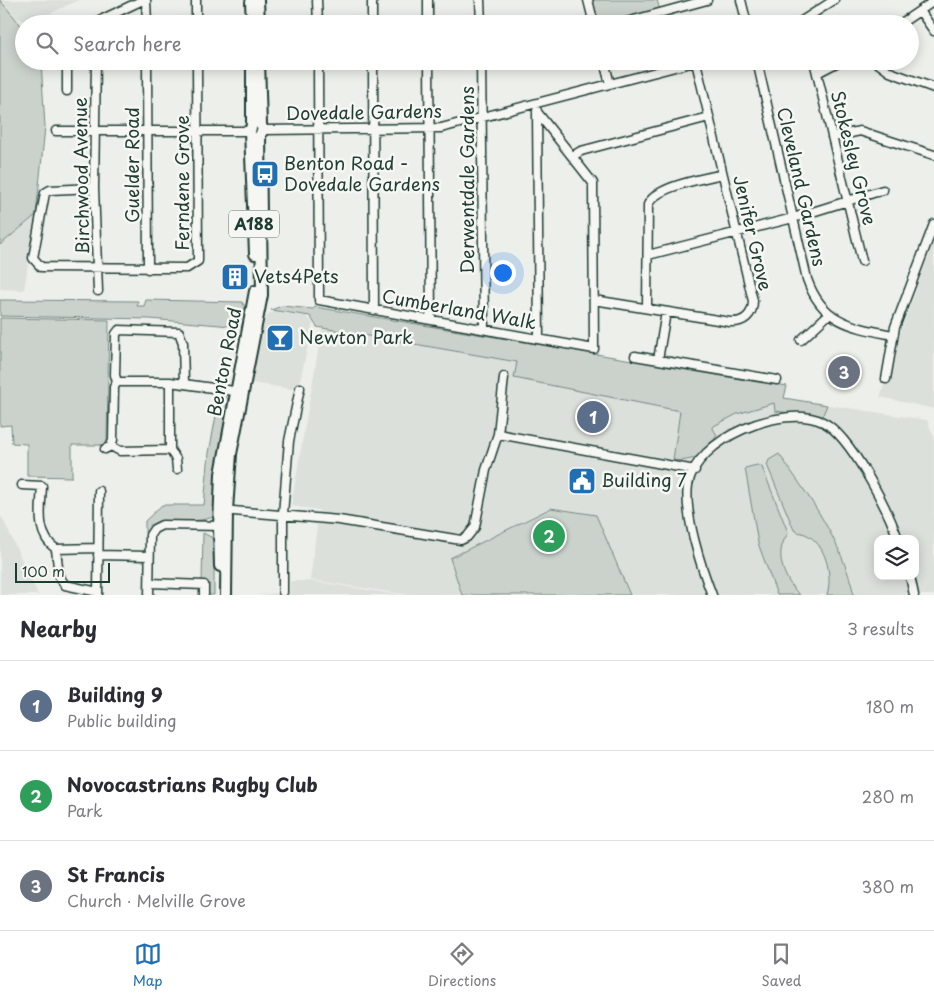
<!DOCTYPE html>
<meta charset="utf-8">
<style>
:root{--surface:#fff;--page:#f2f2f3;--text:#2b2b33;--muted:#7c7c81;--line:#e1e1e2;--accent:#1f6fb2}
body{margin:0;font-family:"Playpen Sans",sans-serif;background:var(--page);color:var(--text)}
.controls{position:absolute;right:15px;bottom:15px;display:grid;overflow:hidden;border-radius:10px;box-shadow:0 2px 12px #0003}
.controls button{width:45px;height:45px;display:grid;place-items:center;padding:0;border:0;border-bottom:1px solid var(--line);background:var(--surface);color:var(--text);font:25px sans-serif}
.scale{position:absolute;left:15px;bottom:12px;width:95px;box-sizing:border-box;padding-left:5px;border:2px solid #1f3d34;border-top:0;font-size:14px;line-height:18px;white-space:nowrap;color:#1f3d34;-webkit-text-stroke:4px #f6f6f2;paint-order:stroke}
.you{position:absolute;left:502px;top:272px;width:18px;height:18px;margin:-12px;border:4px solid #fff;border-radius:50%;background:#1a73e8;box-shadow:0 0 0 8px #1a73e833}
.badge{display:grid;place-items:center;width:32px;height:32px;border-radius:50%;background:var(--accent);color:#fff;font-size:16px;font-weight:700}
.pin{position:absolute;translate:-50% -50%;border:2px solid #fff;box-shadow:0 1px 5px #0006}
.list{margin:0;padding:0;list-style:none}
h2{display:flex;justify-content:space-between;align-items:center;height:65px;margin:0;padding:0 20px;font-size:21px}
h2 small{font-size:16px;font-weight:400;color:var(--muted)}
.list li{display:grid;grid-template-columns:32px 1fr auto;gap:15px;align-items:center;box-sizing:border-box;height:90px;padding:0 20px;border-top:1px solid var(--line)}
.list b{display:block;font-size:19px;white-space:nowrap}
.list p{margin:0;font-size:16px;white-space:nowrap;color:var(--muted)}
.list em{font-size:16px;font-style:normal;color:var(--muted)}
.icon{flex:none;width:28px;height:28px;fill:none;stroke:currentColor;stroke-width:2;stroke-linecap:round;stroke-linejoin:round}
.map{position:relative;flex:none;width:934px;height:595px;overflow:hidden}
.search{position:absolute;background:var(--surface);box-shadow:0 2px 12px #0003;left:15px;right:15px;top:15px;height:55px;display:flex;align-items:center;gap:12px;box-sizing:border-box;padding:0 18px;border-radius:28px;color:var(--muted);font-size:19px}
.sheet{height:335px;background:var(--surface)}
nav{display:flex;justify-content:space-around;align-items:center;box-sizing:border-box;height:70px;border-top:1px solid var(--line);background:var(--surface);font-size:14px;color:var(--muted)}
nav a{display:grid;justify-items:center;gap:2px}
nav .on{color:var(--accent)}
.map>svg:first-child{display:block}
</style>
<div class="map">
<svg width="934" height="595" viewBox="0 0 934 595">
<rect width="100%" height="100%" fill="#edefea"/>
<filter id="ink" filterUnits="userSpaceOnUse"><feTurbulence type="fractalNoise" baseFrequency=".02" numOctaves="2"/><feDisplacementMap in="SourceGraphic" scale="10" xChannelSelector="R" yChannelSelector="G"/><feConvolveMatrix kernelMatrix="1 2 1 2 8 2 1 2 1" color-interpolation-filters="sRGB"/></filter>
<g filter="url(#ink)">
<path fill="#dce0db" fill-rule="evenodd" d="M2,0H79L34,21H26L16,18Z
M36,215L24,290L0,289V245Z
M934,241V409L880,397L885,382H890L898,338Z
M273,312L306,316L313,323L298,390L252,383L265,319L268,314Z
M322,328L927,420L934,437V595H630L596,515L551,507L450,558L462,595H408L310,580L319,510L291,506ZM878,539H915V576H878Z
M0,517H2L38,595H0Z
M290,581H311L400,595H257L290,592Z"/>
<path fill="#cbd2cc" stroke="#758880" d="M0,0L24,29V61H41L45,127L36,215L0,245Z
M590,0H657L660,10L608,24H597Z
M0,300L138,301L137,306H144L146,300L242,302L246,308L243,327L150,319L0,316Z
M282,306L313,309L315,307L787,386L784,398L827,405L822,417L775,411L774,403L737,414L712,427L717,435C706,453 694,463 673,460L680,411L514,378L517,362L317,327L310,316L271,310Z
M0,318L109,320L107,441L102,445H72V477L27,476V444L12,443L11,425L0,426Z
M220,394L226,396L228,399L215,481V516C193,527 162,512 145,533V521L162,505H204L209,453Z
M779,454C810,498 842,541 854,595H827C833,575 826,543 805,534C800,532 798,533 794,530L767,465L769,460Z
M757,465L762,467L788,532C787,537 784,538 783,543C776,560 787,584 800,595H777L758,543L745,468Z
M551,508L596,515L630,595H462L450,558Z
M203,533L211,537L214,542V595H208L202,582Z"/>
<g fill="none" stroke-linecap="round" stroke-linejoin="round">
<defs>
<path id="minor" d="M146,0L147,24
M196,0V24
M317,0L318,24
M372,0V24
M428,0V24
M480,0L481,24
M588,0L594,24
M741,0L747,24
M920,11L934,31
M92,24L143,0
M619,24L707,0
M797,24L834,0
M900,24L934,1
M67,61V91
M96,61L94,188L98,291
M147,61L148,269
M318,61L319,300L594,349L593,183L537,112
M373,61L374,310
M429,61L431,320
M481,61L484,329
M604,61L610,84
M757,61L807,279C822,323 853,327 893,335
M814,61L862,261
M875,61L890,72L934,88
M817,73L840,61
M537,111L539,339
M263,130L441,128L698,61
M56,131H250
M832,137L860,131L934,155
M573,156L581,151L709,117
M94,188L50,190L45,193L33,258L41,267L187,268L198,261L197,61
M648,255L793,218L883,190
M594,300L730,322C744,323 753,315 753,301L696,62
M647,308L648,205C655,186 703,179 722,174
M801,340L829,314
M635,356L777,380
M658,360L666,312
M886,379L895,327L934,224
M117,382H170L241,392
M498,434L695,470
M111,446L120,451L170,450
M105,449L111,446L113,440L114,387L117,382L115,375L116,334L119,330L179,332L183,343L184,383
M170,450V382
M170,450L176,459L177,469
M22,485L42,486C41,508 35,534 56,549
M222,510L339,520L461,540L467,537L475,527L486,470L498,434L504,377
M98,555L149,556
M910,576L914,595
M150,583L204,585V595
M98,592L65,585L59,576L56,549L98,548
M283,592V514L289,441L300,388
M98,595L99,491
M149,595L150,535L154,529L162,525L223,526
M712,595C701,567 684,514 688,485C695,439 783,403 823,422C851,436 888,510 898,539"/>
<path id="major" d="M258,0L259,24
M251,2L252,24
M252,61V125L250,131L255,254
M220,566L219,526L221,474L255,291
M226,595L227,510L231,454L262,295L260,135L263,130L261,125L259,61"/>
</defs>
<use href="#minor" stroke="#1f3d34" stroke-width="11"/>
<use href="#major" stroke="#1f3d34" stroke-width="14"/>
<use href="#minor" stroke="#f6f6f2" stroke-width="8"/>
<use href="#major" stroke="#f6f6f2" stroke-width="10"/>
</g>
</g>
<defs>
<symbol id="bus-square" viewBox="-11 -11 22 22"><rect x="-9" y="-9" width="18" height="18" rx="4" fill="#1f6fb2" stroke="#f6f6f2"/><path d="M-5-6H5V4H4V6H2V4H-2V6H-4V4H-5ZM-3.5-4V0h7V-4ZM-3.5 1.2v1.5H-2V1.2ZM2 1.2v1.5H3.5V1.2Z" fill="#fff"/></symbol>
<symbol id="building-square" viewBox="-11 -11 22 22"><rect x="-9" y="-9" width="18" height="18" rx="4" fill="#1f6fb2" stroke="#f6f6f2"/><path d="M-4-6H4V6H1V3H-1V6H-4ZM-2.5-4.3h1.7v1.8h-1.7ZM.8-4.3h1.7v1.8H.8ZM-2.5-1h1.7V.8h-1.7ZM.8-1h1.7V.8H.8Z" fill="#fff"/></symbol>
<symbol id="bar-square" viewBox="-11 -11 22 22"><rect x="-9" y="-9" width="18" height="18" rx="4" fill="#1f6fb2" stroke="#f6f6f2"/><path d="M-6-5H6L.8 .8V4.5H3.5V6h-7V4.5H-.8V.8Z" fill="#fff"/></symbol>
<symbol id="civic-square" viewBox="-11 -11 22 22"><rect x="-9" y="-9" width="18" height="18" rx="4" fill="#1f6fb2" stroke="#f6f6f2"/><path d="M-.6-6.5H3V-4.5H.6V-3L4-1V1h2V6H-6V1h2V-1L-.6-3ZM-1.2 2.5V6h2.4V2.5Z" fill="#fff"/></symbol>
</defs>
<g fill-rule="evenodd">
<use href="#bus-square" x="249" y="158" width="32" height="32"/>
<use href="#building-square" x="219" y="261" width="32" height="32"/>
<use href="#bar-square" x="264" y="322" width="32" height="32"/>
<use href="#civic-square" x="566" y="465" width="32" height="32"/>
</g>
<g text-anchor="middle" stroke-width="5" stroke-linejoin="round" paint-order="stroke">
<rect fill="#f6f6f2" stroke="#60746d" stroke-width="1" x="229" y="210.5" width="50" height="27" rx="4"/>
<g font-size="16" font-weight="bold" fill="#1f3d34">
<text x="254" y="230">A188</text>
</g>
<g font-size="18" fill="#1f3d34" stroke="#f6f6f2">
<text transform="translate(364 113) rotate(-1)" y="6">Dovedale Gardens</text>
<text transform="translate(853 158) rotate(76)" y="6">Stokesley Grove</text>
<text transform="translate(133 165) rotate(-90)" y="6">Guelder Road</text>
<text transform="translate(82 176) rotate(-91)" y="6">Birchwood Avenue</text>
<text transform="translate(468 180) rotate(-90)" y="6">Derwentdale Gardens</text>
<text transform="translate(183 183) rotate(-90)" y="6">Ferndene Grove</text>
<text transform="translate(801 187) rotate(77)" y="6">Cleveland Gardens</text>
<text transform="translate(752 233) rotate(77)" y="6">Jenifer Grove</text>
<text transform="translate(459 310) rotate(10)" y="6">Cumberland Walk</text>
<text transform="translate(225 362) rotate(-79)" y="6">Benton Road</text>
</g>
<g font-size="18" fill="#1f3d34" stroke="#f6f6f2" text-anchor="start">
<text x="284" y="170">Benton Road -<tspan x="284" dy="21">Dovedale Gardens</tspan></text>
<text x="254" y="283">Vets4Pets</text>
<text x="299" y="344">Newton Park</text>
<text x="601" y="487">Building 7</text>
</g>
</g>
</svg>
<div class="controls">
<button><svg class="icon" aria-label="layers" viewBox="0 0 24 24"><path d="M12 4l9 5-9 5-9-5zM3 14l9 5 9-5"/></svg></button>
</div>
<div class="scale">100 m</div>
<div class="you"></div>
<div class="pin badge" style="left:593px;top:417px;background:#5c6f8a">1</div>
<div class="pin badge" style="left:549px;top:536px;background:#2e9e5b">2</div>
<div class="pin badge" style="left:844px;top:372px;background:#6b7280">3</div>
<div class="search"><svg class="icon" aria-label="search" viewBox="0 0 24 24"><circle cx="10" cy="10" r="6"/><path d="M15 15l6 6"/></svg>Search here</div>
</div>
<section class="sheet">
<h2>Nearby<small>3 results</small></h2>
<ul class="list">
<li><span class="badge" style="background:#5c6f8a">1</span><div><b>Building 9</b><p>Public building</p></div><em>180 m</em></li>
<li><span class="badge" style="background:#2e9e5b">2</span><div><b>Novocastrians Rugby Club</b><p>Park</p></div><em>280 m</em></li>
<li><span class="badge" style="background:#6b7280">3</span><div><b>St Francis</b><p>Church · Melville Grove</p></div><em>380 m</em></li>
</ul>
</section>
<nav>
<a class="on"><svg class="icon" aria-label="map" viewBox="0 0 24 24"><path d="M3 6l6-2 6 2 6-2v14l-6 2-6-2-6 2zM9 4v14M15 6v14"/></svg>Map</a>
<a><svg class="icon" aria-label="directions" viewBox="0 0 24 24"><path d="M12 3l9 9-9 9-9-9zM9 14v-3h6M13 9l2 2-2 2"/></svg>Directions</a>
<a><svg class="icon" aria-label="saved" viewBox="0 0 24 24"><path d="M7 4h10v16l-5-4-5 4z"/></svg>Saved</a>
</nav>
